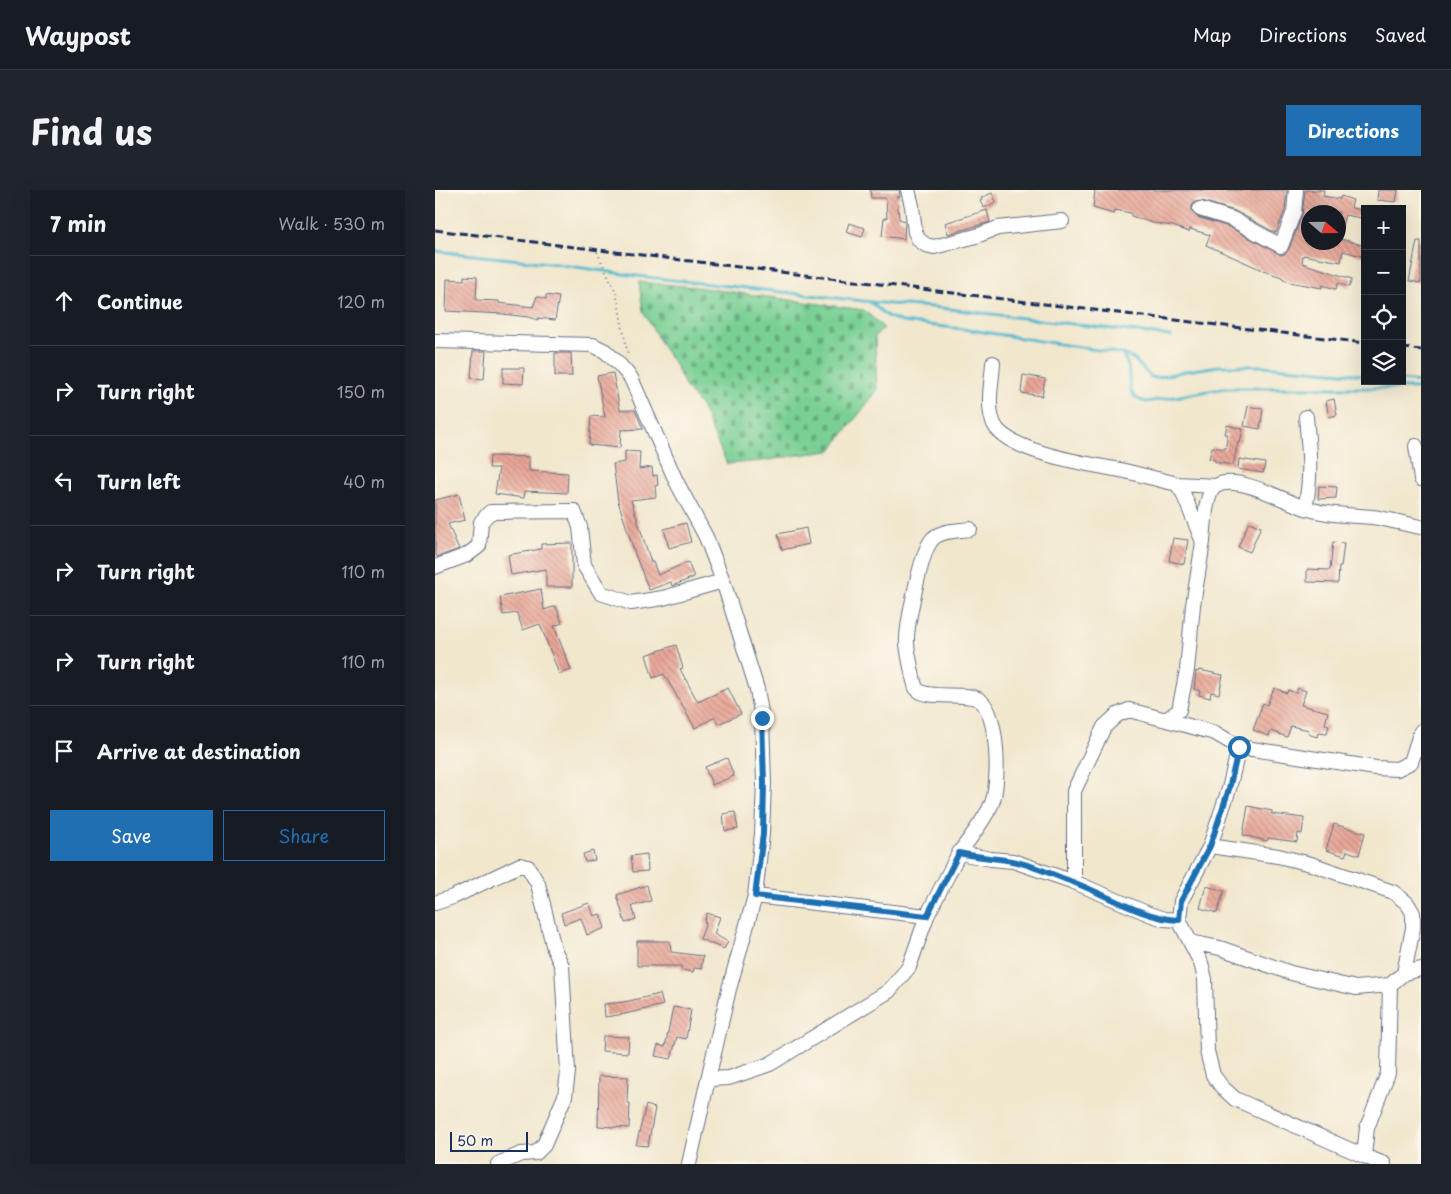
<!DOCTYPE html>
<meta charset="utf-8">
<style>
:root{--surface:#171b24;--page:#20242c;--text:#f1f3f6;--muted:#9ea1a6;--line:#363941;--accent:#1f6fb2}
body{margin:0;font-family:"Playpen Sans",sans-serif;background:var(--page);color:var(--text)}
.controls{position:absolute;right:15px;top:15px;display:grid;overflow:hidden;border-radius:0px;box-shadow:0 5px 20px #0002}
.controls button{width:45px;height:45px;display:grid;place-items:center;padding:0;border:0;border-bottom:1px solid var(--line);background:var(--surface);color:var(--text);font:25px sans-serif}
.compass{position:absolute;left:866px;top:15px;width:45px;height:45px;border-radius:50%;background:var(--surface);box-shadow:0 5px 20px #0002;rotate:110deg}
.scale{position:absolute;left:15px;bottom:12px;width:78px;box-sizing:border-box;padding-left:5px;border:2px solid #1b2f5e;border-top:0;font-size:14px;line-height:18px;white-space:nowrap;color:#1b2f5e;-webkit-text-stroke:4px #fbf7ec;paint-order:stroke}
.stop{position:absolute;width:15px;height:15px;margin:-11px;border:4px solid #1f6fb2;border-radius:50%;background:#fff}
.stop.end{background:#1f6fb2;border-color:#fff;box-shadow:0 1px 5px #0008}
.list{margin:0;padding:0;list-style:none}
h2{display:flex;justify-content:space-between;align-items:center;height:65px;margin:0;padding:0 20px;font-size:21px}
h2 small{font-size:16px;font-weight:400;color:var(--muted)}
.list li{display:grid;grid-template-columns:32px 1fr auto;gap:15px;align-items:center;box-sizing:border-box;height:90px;padding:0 20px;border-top:1px solid var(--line)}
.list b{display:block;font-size:19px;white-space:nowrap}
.list em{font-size:16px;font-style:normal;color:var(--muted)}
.actions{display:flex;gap:10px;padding:15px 20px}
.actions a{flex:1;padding:11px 0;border:1px solid var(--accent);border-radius:0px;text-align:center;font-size:18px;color:var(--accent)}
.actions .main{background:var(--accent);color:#fff}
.icon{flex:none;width:28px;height:28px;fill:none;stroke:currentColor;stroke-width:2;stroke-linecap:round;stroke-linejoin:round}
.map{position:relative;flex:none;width:986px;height:974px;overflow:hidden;border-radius:0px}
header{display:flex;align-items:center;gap:30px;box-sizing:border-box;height:70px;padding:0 25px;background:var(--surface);border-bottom:1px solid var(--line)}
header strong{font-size:24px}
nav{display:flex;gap:28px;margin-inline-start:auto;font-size:18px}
.intro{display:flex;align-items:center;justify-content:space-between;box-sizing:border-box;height:120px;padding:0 30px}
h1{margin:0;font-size:35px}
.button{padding:12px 22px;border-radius:0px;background:var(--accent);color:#fff;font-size:18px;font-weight:700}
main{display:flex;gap:30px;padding:0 30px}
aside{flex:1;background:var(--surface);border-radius:0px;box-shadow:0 5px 20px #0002}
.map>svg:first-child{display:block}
</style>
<header>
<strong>Waypost</strong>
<nav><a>Map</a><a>Directions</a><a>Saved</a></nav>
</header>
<div class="intro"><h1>Find us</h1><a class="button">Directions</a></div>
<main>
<aside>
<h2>7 min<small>Walk · 530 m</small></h2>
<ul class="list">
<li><svg class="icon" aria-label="ahead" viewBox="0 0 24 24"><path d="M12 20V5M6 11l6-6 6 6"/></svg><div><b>Continue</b></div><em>120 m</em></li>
<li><svg class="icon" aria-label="right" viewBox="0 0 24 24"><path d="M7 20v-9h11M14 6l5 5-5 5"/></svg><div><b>Turn right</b></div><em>150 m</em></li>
<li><svg class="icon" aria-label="left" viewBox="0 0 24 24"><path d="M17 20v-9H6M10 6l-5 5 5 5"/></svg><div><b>Turn left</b></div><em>40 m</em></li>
<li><svg class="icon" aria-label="right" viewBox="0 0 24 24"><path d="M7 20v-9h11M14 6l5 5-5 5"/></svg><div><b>Turn right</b></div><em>110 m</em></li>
<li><svg class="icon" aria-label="right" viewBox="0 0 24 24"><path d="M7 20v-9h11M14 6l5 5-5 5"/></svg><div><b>Turn right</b></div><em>110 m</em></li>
<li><svg class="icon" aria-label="arrive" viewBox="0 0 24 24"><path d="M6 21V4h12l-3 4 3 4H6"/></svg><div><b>Arrive at destination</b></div></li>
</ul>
<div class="actions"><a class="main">Save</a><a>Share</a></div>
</aside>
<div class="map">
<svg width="986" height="974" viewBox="0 0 986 974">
<defs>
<pattern id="cemetery-stones" width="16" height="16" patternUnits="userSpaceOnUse" patternTransform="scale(1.25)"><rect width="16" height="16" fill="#7ad094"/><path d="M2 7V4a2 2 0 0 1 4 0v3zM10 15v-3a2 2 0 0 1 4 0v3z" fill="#63a97c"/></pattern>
<pattern id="building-back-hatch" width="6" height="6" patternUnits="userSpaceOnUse" patternTransform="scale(1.25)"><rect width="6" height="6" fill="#e9a798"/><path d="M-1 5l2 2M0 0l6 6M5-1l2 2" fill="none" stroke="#bc887f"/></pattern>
</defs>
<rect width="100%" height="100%" fill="#fbf7ec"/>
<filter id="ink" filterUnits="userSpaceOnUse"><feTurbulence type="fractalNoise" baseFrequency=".02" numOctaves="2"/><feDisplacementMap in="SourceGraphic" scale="10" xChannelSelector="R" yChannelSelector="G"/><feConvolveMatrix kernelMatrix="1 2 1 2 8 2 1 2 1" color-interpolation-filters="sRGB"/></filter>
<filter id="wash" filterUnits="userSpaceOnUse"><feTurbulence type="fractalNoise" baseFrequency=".0096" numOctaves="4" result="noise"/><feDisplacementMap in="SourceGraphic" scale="20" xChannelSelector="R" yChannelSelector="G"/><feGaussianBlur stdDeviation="1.12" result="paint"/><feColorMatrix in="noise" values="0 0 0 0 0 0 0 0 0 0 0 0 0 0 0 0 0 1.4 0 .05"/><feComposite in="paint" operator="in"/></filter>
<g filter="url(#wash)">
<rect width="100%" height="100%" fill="#f1e7cd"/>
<path fill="url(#cemetery-stones)" stroke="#4a8079" d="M204,92L261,97L429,120L449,138L440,146L442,201L395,261L363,265L328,271L292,274L266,216L251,198L241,176L227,156L208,121Z"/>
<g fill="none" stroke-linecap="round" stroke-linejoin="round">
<path stroke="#52b9d0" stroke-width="3" d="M0,61L114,73L202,86L455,114L498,117L736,146
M435,112L452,126L467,132L536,140L688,164L699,169L716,187L721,188L751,181L784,176H827L930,185
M688,165C690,169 692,173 693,176C696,192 690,207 711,212L791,198H986
M967,190L986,192"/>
</g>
<g id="blocks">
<path fill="url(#building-back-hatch)" d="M435,0H464L465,7H462L464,29L470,31L469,49L447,46L449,28H452L451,8H436Z
M660,0H852L850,20L841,43L800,21L767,11L759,12L757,17V21L762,27L794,37L846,65L851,63L854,59L867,25L870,0H889L888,6L905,9L906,6L918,10L916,18L928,20L926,28L910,25L906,40H904V22H874V52H904V49L914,51L930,56V67L908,61L906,72L868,65L867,73L917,89L914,97L903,93L901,99L887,95V98L854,92L847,88V87L825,80V79L771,55L775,45L755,39L754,42L738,36L718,33L696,26V23L680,20L679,24L658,18Z
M943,0H963L961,12L942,10Z
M557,3L561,12L549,18L545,11L547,10L546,8Z
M552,20L555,32L513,44L510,33Z
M414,33L430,38L427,47L411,42Z
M982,51H986V93L974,91Z
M29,86L42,87L41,110L64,111V113L98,117L102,106L111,109V105L124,107L120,130L103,128V130L93,127L68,124L11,121L12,89L29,90Z
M38,161H51L49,189L36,188Z
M120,163H136L137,186H120Z
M68,178H89L88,194L68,193Z
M178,183L185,220H200L208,239L186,240L185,258L154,255L156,226L170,227L162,186Z
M588,185L610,189L607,206L586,203Z
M899,209L902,225L894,227L891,211Z
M813,216L828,219L825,239L809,236Z
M792,235L808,239L805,253L803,252L798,275L780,272V270L774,269L777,257L790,259L793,244H790Z
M190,261L205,262L204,279L217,277L218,286L222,285L223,295L220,296L221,307L196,310L216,372H218L223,385L253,372L259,387L237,396L236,392L214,400L201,367L183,311L178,274L190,272Z
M55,266L94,267V281L133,283L132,303L90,301L89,308L60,304L64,278H54Z
M804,269L830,273L828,283L803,279Z
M884,296L902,297L901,308L883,309Z
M24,304L30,330L13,334L24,359L2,367L0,363V310Z
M814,332L826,337L815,362L803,357Z
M251,333L256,352L234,358L229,339Z
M371,338L374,354L347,360L343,344Z
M738,348L753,350L749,374L734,371Z
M898,352L909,353L906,377H904L903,393L872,392V379L895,380Z
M137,353V397H111V379L76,385L73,365L106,359V354Z
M106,399L109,420L121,416L127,433L119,436L136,480L124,484L105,434L88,440L82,423L68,425L65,407Z
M241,455L248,478L245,479L263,512L293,498L306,524L283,534L280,527L260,538L229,484L218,488L211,465Z
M764,480L788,485L784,504L776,502L775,508L764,505L765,501L759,499L761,481L763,482Z
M839,498L852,503L853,500L861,503L863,498L871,501L866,515L893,522L890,534L894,535L892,544L883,543L882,547L873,544L874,540L856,536L852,547L836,541L834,546L818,540L828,513L832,515Z
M292,568L299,586L277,595L270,577Z
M813,616L837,621V624L869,628L867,644L863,643L862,652L833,648L832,651L808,645Z
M300,622L303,639L290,641L288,624Z
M899,634L930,643L924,665L912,661L910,666L891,660Z
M158,661L160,670L150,672L148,664Z
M212,664L213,681L198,682L196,666Z
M212,695L216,711L197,716L201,729L190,733L182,705Z
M771,696L789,701L782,723L765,718Z
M154,713L159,726L165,724L170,738L152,745L146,728L129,734L126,723Z
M272,723L285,727L279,744L293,752L289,759L265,749L271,733L269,732Z
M202,751H235L236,762L268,766L266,779L259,778L258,782L246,780V776H202Z
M225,804L228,815L190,824L170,827L169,814L189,812Z
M238,817L256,820L251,849L242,847L236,869L220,866L223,855L230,857Z
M168,846L194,847L193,863L167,861Z
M164,886L193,887L192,913H195L194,938L163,936Z
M211,915L220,918L213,956L201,955Z"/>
</g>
</g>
<g filter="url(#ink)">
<use href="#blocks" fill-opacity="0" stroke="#666f85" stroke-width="1"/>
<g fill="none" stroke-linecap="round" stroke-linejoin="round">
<defs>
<path id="minor" d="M473,0L477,16L480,42L484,50L491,55L499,57L541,46L563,38L627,31
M765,19L797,29L846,56L859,22L861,0
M0,151L158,155L170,161L183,173L196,188L241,291L271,347L288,391L322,499L327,528L329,593L327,644L320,706L294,799L273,889L294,888L335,874L454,801L474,777L492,726L524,663L556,669L578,671L639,692V601L669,537L682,525L694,520L780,543L804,557L941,578L962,579L976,572L986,541
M558,173C557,191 551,218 559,234C572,263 660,275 690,281C707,285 725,290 742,294L748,303L768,352L758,415L752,480L744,520L731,530
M981,256L986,289
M742,294L781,296
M870,318C877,287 874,259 871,227
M768,350C770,337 769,304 781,296C800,284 846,309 865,316C888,325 913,325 937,327C953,329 970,334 986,337
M0,377L32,365L44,356L46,332L55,322L139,321L145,337L149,375L166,403L196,413L228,408L288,391
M775,656L843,666L876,674L958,702L972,713L978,723V738L969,783
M524,663C536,647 549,631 557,613C565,593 564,520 543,509C528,501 490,511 481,498C479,494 472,459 472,453C471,437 486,363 496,351C503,340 524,341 535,339
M639,692L714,724L729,729L744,730L746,711L775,656L794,599L804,557
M320,706L492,726
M0,713L18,707L85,675L93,677L103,694L119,759L127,776L133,882L130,906L109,955L101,963L86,964L63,974
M744,730L766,773L770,789L772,861L778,885L787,897L800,909L929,966
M755,752L785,758L856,783L921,798L955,795L969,783L986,779
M254,974L273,889
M949,974L929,966L932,938L953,883L955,795"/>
</defs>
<use href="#minor" stroke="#666f85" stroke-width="16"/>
<path stroke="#666f85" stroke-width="2" stroke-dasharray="1 4" stroke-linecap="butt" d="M162,62L181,102L193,165"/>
<use href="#minor" stroke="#fff" stroke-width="14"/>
<path stroke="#1b2f5e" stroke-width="3" stroke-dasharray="8 4" stroke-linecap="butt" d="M0,40L930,153
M967,158L986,160"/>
</g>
</g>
<g fill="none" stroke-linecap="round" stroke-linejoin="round" filter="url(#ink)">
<path stroke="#1f6fb2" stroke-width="6" d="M327,528L329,593L328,644L320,706L492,726L524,663C541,667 559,668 577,671C595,674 618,685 635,691C671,704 706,728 744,730L746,711L775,656L794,599L804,557"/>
</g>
</svg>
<div class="controls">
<button>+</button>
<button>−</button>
<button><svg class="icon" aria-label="locate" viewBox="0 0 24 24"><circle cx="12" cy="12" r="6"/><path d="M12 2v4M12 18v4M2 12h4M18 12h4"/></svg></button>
<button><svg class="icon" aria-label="layers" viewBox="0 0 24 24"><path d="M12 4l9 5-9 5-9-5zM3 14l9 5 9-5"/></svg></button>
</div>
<svg class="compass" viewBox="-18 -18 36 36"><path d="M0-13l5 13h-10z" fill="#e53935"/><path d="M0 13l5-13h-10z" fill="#9ea1a6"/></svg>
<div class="scale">50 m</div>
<div class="stop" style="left:804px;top:557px"></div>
<div class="stop end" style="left:327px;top:528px"></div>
</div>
</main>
